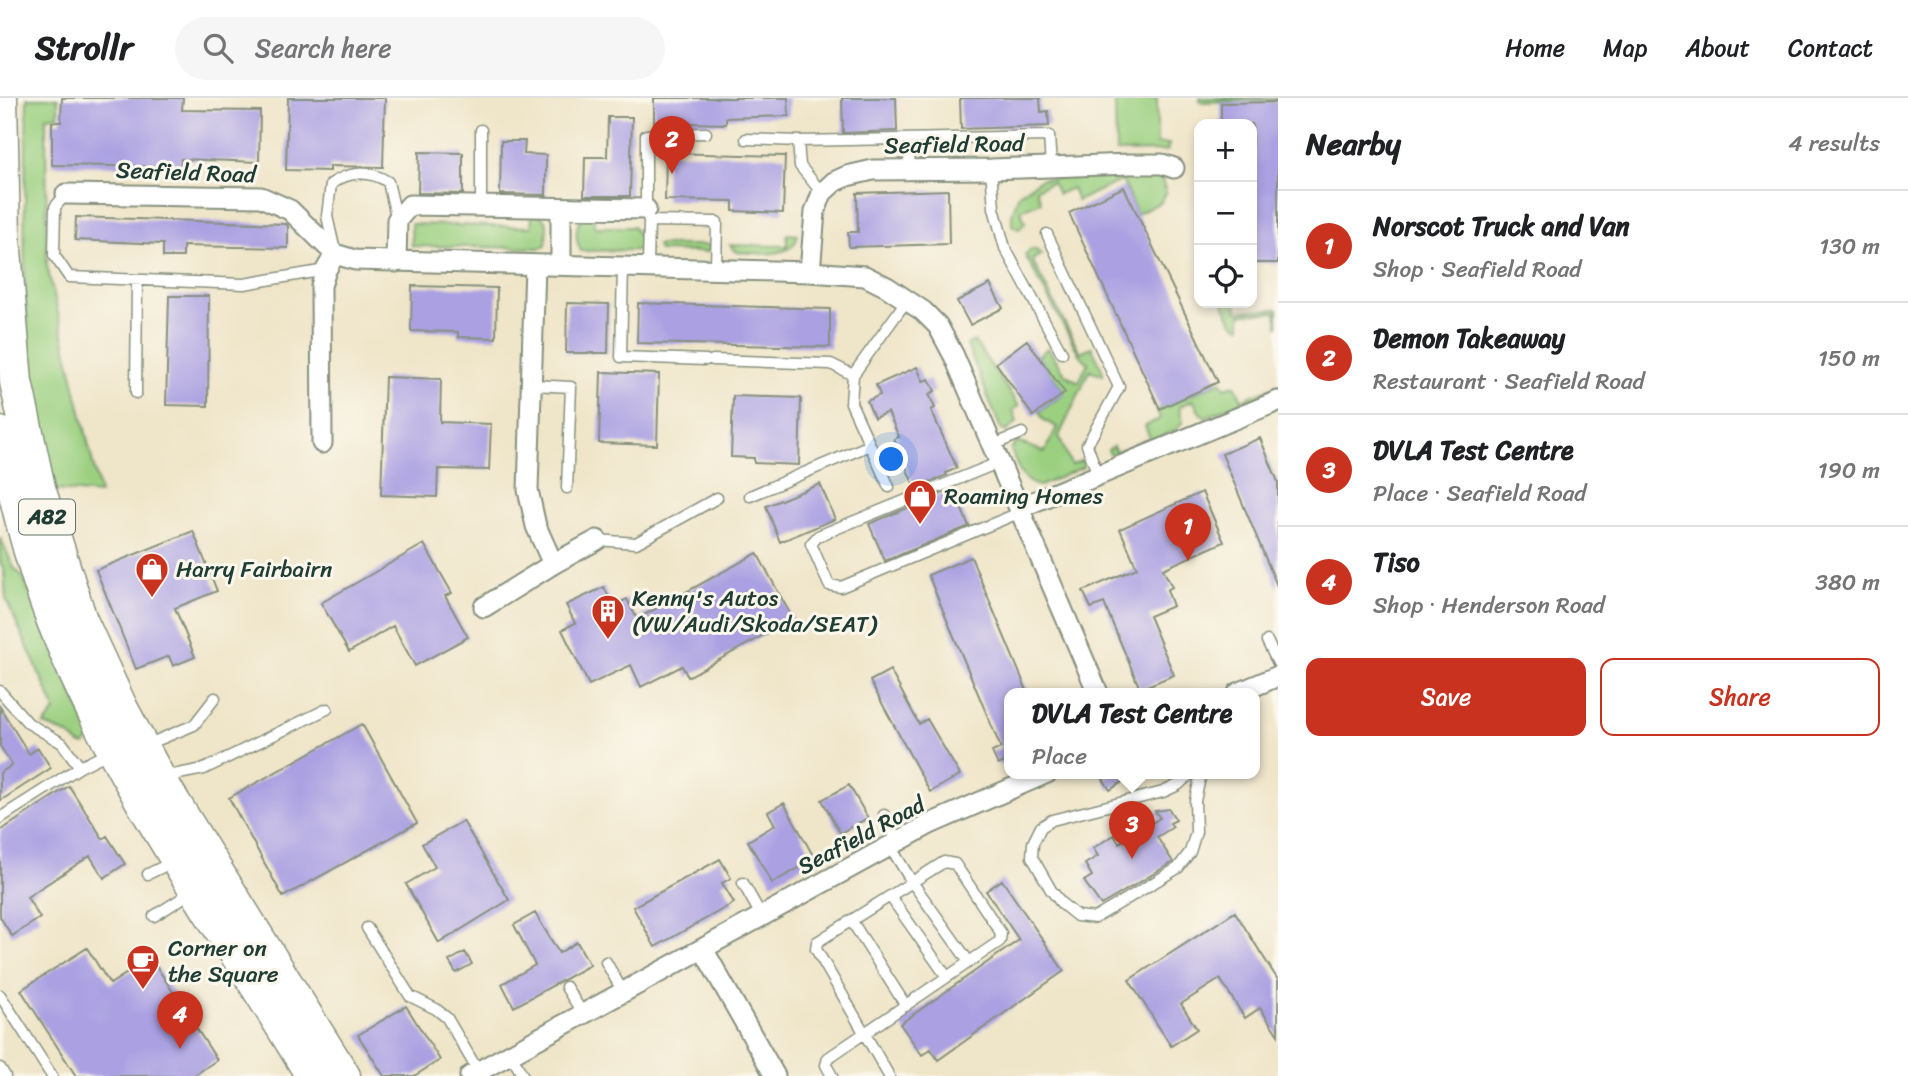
<!DOCTYPE html>
<meta charset="utf-8">
<style>
:root{--surface:#fff;--page:#f6f6f6;--text:#202124;--muted:#757577;--line:#e0e0e0;--accent:#c8321e}
body{margin:0;font-family:Sriracha,sans-serif;background:var(--page);color:var(--text)}
.controls{position:absolute;right:21px;top:21px;display:grid;overflow:hidden;border-radius:14px;box-shadow:0 4px 10px #0003}
.controls button{width:63px;height:63px;display:grid;place-items:center;padding:0;border:0;border-bottom:2px solid var(--line);background:var(--surface);color:var(--text);font:35px sans-serif}
.you{position:absolute;left:892px;top:362px;width:24px;height:24px;margin:-18px;border:5px solid #fff;border-radius:50%;background:#1a73e8;box-shadow:0 0 0 10px #1a73e833}
.badge{display:grid;place-items:center;width:46px;height:46px;border-radius:50%;background:var(--accent);color:#fff;font-size:23px;font-weight:700}
.pin{position:absolute;translate:-50% -58px;filter:drop-shadow(0 2px 4px #0008)}
.pin::after{content:'';position:absolute;top:37px;width:24px;height:21px;background:inherit;clip-path:polygon(0 0,100% 0,50% 100%)}
.popup{position:absolute;left:1004px;top:590px;width:256px;height:91px;box-sizing:border-box;display:grid;place-content:center;border-radius:14px;background:var(--surface);filter:drop-shadow(0 2px 5px #0005);font-size:23px;white-space:nowrap;color:var(--muted)}
.popup b{font-size:26px;color:var(--text)}
.popup::after{content:'';position:absolute;left:50%;top:100%;margin-left:-14px;border:14px solid transparent;border-top-color:var(--surface)}
.list{margin:0;padding:0;list-style:none}
h2{display:flex;justify-content:space-between;align-items:center;height:91px;margin:0;padding:0 28px;font-size:30px}
h2 small{font-size:23px;font-weight:400;color:var(--muted)}
.list li{display:grid;grid-template-columns:46px 1fr auto;gap:21px;align-items:center;box-sizing:border-box;height:112px;padding:0 28px;border-top:2px solid var(--line)}
.list b{display:block;font-size:26px;white-space:nowrap}
.list p{margin:0;font-size:23px;white-space:nowrap;color:var(--muted)}
.list em{font-size:23px;font-style:normal;color:var(--muted)}
.actions{display:flex;gap:14px;padding:21px 28px}
.actions a{flex:1;padding:16px 0;border:2px solid var(--accent);border-radius:14px;text-align:center;font-size:24px;color:var(--accent)}
.actions .main{background:var(--accent);color:#fff}
.icon{flex:none;width:38px;height:38px;fill:none;stroke:currentColor;stroke-width:2;stroke-linecap:round;stroke-linejoin:round}
.map{position:relative;flex:none;width:1278px;height:978px;overflow:hidden}
header{display:flex;align-items:center;gap:42px;box-sizing:border-box;height:98px;padding:0 35px;background:var(--surface);border-bottom:2px solid var(--line)}
header strong{font-size:33px}
nav{display:flex;gap:38px;margin-inline-start:auto;font-size:24px}
.search{width:490px;height:63px;background:var(--page);display:flex;align-items:center;gap:18px;box-sizing:border-box;padding:0 24px;border-radius:38px;color:var(--muted);font-size:26px}
main{display:flex}
aside{flex:1;background:var(--surface)}
.map>svg:first-child{display:block}
</style>
<header>
<strong>Strollr</strong>
<div class="search"><svg class="icon" aria-label="search" viewBox="0 0 24 24"><circle cx="10" cy="10" r="6"/><path d="M15 15l6 6"/></svg>Search here</div>
<nav><a>Home</a><a>Map</a><a>About</a><a>Contact</a></nav>
</header>
<main>
<div class="map">
<svg width="1278" height="978" viewBox="0 0 1278 978">
<rect width="100%" height="100%" fill="#fbf7ec"/>
<filter id="ink" filterUnits="userSpaceOnUse"><feTurbulence type="fractalNoise" baseFrequency=".0143" numOctaves="2"/><feDisplacementMap in="SourceGraphic" scale="14" xChannelSelector="R" yChannelSelector="G"/><feConvolveMatrix kernelMatrix="1 2 1 2 8 2 1 2 1" color-interpolation-filters="sRGB"/></filter>
<filter id="wash" filterUnits="userSpaceOnUse"><feTurbulence type="fractalNoise" baseFrequency=".00686" numOctaves="4" result="noise"/><feDisplacementMap in="SourceGraphic" scale="28" xChannelSelector="R" yChannelSelector="G"/><feGaussianBlur stdDeviation="1.57" result="paint"/><feColorMatrix in="noise" values="0 0 0 0 0 0 0 0 0 0 0 0 0 0 0 0 0 1.4 0 .05"/><feComposite in="paint" operator="in"/></filter>
<g filter="url(#wash)">
<rect width="100%" height="100%" fill="#efe5c9"/>
<path fill="#9cd081" stroke="#5e865a" stroke-width="2" d="M27,0H58V18L46,19L47,168L100,396L55,392C45,345 33,299 29,251C21,168 26,83 27,0Z
M1115,0H1157V46H1169L1167,53L1116,54Z
M1200,0H1278V2L1200,4Z
M1152,76L1162,81L1166,95L1161,104L1137,116L1122,82L1077,103L1072,90L1058,96L1052,84L1036,91L1041,104L1021,112L1025,125L1019,131L1012,127V116L1019,96L1041,81Z
M532,115L540,117L547,125L546,147L540,150L412,148L411,126L531,129Z
M594,116V129H633L641,141L638,152L581,153C575,142 575,129 582,119Z
M787,136L798,137C793,162 755,155 737,154L730,147L787,148Z
M657,147H711L708,154L659,153Z
M1034,151L1042,156L1032,162L1080,254L1092,249L1103,274V277L1090,272L1059,338L1071,367L1083,362V369L1040,388C1020,385 1017,367 1011,351L1017,344L1045,354L1057,329L1044,322L1039,314L1065,295L1038,258L1048,250L1066,277L1079,284L1088,265L1079,256L1025,157L1030,152Z
M1224,205H1236L1237,213L1278,211V229L1276,214L1241,216V229C1230,226 1228,215 1224,205Z
M974,243L1019,308L1013,312L1017,324L1006,334L1001,331L967,247Z
M1221,283L1225,290L1235,287L1242,302L1278,287V293L1253,305L1246,301L1206,319L1200,315L1193,302L1179,309L1183,324L1175,333L1115,357L1110,356L1108,352L1113,348L1116,354L1150,340L1145,328L1160,321L1157,313L1160,311Z
M0,439L14,470L23,479L91,639L85,647H81L67,636L44,627L55,613L54,608L6,501L4,473L0,464Z"/>
<g id="blocks">
<path fill="#aaa0e2" d="M62,0H183L182,12L260,13L259,64L181,61L180,69L52,67V24H61Z
M288,0H385L383,69L330,68V73L286,72Z
M654,0H788L789,18L726,20V26L654,24Z
M842,0H896L897,33L843,35Z
M960,0H1040L1041,14L1048,13L1049,28L961,31Z
M1278,4V165H1252V26H1221V5Z
M608,19H632L630,98H584L585,59H607Z
M501,43H525L524,56L546,57V97L500,96Z
M419,54L463,55V96L418,95Z
M666,55L785,58L783,115L733,113V103L665,102Z
M1124,89L1218,284L1160,311L1069,115Z
M948,92L949,146L849,149L848,134H858L857,95Z
M76,119L286,126L288,128V150L183,148V159H163V146L75,142Z
M990,186L1003,210L970,227L957,203Z
M412,188L497,190L496,240L458,239V234L411,233Z
M169,198H209L208,308L166,307Z
M567,205L609,206L608,255H566Z
M638,205L830,211V249L637,245Z
M1027,242L1065,295L1033,318L996,265Z
M917,269L923,283L929,281L935,293L929,296L935,310L931,312L957,370L946,375L947,377L915,390L894,341L899,339L888,314L874,320L867,303L880,297L876,287Z
M601,274L659,276L657,347L599,345Z
M385,279L441,281L440,324L491,326L489,372L438,371L437,399L381,397Z
M733,298L801,300L799,367L754,365V360L731,359Z
M1260,340L1278,384V490L1222,356Z
M820,386L835,421L780,444L766,408Z
M953,391L969,428L885,463L869,426Z
M1202,394L1224,444L1163,471L1172,489L1167,492L1173,508L1149,518L1174,577L1140,591L1104,505L1091,510L1083,493L1137,470L1120,431Z
M193,433L217,493L175,510L195,559L173,568L169,558L136,571L96,472Z
M424,446L452,495L445,498L468,539L415,568L393,528L349,554L321,505Z
M757,455L793,521L688,579L682,568L641,589L631,567L589,587L562,532L575,525L566,507L604,489L613,508L627,501L637,521Z
M971,459L1028,595H1010L1009,670L1007,663L998,667L992,654L1001,650L928,477Z
M890,572L919,626L927,621L960,677L930,694L870,583Z
M0,609L29,656L38,650L51,670L0,703V675L12,667L0,648Z
M362,626L417,725L283,799L229,700Z
M1112,675H1136L1110,692L1103,681Z
M849,687L868,720L840,735L822,702Z
M69,688L103,741L107,738L125,766L104,780L90,758L27,799L40,820L12,838L0,819V733Z
M784,705L815,761L772,785L748,743L775,727L768,714Z
M1169,711L1176,722L1170,725L1173,729L1157,739L1173,764L1101,807L1084,783L1092,778L1085,766L1098,758L1093,750L1114,737L1119,745L1160,720L1155,713Z
M463,723L509,802L439,845L406,786L435,769L422,746Z
M720,761L731,780L722,785L734,805L655,849L633,809Z
M1002,782L1064,873L938,962L931,951L922,957L900,926L1019,842L986,793Z
M1235,814L1278,882V937L1260,910L1245,920L1220,881L1181,906L1197,931L1171,948L1129,882Z
M535,815L559,855L577,844L590,867L514,909L502,886L535,867L514,827Z
M87,850L110,886L151,860L217,962L193,978H76L21,892Z
M465,854L472,866L456,875L449,863Z
M406,908L440,962L414,978H384L358,937Z"/>
</g>
</g>
<g filter="url(#ink)">
<use href="#blocks" fill-opacity="0" stroke="#87917e" stroke-width="2"/>
<g fill="none" stroke-linecap="round" stroke-linejoin="round">
<defs>
<path id="service" d="M481,32V109
M746,41L798,43L800,68L822,95
M798,43L1049,38L1051,68
M991,71L994,110L1005,150L1062,255
M909,72L910,41
M66,96L55,109L54,157L69,179L244,186L326,172
M649,123L717,124L716,170
M1047,136L1119,289L1087,347L1098,377
M334,149L327,118L331,86C349,73 370,72 388,84L397,122
M623,168L621,259L706,262
M648,169L649,123L646,111V37L706,35
M713,262L831,266L853,277
M532,287L571,289L567,390
M136,295L137,182
M993,347L1022,335
M1000,364L818,438L811,446L829,487L841,489L1021,414
M889,389L851,305L853,277L907,202
M750,398L870,347
M597,442L636,445L717,400
M1267,543L1278,565
M0,593L28,625L62,645L80,669
M146,647L194,627L215,600
M1191,675L1178,687L1163,694L1052,722L1041,729L1033,745L1032,759L1051,792L1062,806L1077,818L1095,820L1178,770L1190,754L1196,734L1195,703L1201,675
M163,679L204,671L327,611
M884,717L898,744
M0,720L80,669L110,654
M890,748L912,784L969,864
M148,776L173,764
M743,785L762,819
M890,798L947,879
M154,818L192,794
M851,822L906,908
M367,830L410,898L436,911L447,920L478,973
M606,864L623,894
M566,889L583,916
M0,897L52,978
M510,955L523,978
M0,970L5,978
M832,978L826,967L828,960L1000,843L1001,835L955,766L944,764L817,844L816,851L889,978"/>
<path id="minor" d="M66,96L261,99L290,112L335,156L355,162L810,174L865,178L887,189L923,213L938,228L954,258L1098,595
M561,111V167
M396,164L397,122L410,107L646,111
M535,167L528,392L536,428L553,466
M810,174L815,114L822,95L834,84L847,78L873,72L991,71L1130,66H1162L1174,70
M322,345L321,188L326,172L335,156
M1019,410L1278,303
M484,509L553,466L597,442
M1238,595L1278,578
M703,851L775,978
M470,978L930,726L1047,675"/>
<path id="trunk" d="M1,0L4,140L16,284L39,390L81,522L121,609L159,680L344,978
M0,335C17,405 33,477 61,543C125,698 227,835 312,978"/>
</defs>
<use href="#service" stroke="#87917e" stroke-width="13"/>
<use href="#minor" stroke="#87917e" stroke-width="23"/>
<use href="#trunk" stroke="#87917e" stroke-width="35"/>
<use href="#service" stroke="#fff" stroke-width="10"/>
<use href="#minor" stroke="#fff" stroke-width="19"/>
<use href="#trunk" stroke="#fff" stroke-width="32"/>
</g>
</g>
<defs>
<symbol id="shop-pin" viewBox="-11 -11 22 30"><path d="M0 17L-7.5 6A9.5 9.5 0 1 1 7.5 6Z" fill="#c8321e" stroke="#fbf7ec"/><path d="M-5-2.5h2.3a2.7 3.5 0 0 1 5.4 0H5L5.5 6h-11ZM-1.5-2.5h3a1.5 2.3 0 0 0-3 0Z" fill="#fff"/></symbol>
<symbol id="building-pin" viewBox="-11 -11 22 30"><path d="M0 17L-7.5 6A9.5 9.5 0 1 1 7.5 6Z" fill="#c8321e" stroke="#fbf7ec"/><path d="M-4-6H4V6H1V3H-1V6H-4ZM-2.5-4.3h1.7v1.8h-1.7ZM.8-4.3h1.7v1.8H.8ZM-2.5-1h1.7V.8h-1.7ZM.8-1h1.7V.8H.8Z" fill="#fff"/></symbol>
<symbol id="cafe-pin" viewBox="-11 -11 22 30"><path d="M0 17L-7.5 6A9.5 9.5 0 1 1 7.5 6Z" fill="#c8321e" stroke="#fbf7ec"/><path d="M-5.5-4.5H6V0H3Q3 3.5 0 3.5H-2.5Q-5.5 3.5-5.5 0ZM3-3.2v2h1.7v-2ZM-6 4.5H4V6H-6Z" fill="#fff"/></symbol>
</defs>
<g fill-rule="evenodd">
<use href="#shop-pin" x="901" y="379" width="38" height="52"/>
<use href="#shop-pin" x="133" y="452" width="38" height="52"/>
<use href="#building-pin" x="589" y="494" width="38" height="52"/>
<use href="#cafe-pin" x="124" y="844" width="38" height="52"/>
</g>
<g text-anchor="middle" stroke-width="6" stroke-linejoin="round" paint-order="stroke">
<rect fill="#fbf7ec" stroke="#61756b" stroke-width="2" x="19" y="401.5" width="56" height="35" rx="5"/>
<g font-size="21" font-weight="bold" fill="#1f3d34">
<text x="47" y="426">A82</text>
</g>
<g font-size="23" fill="#1f3d34" stroke="#fbf7ec">
<text transform="translate(954 46) rotate(-1)" y="8">Seafield Road</text>
<text transform="translate(186 74) rotate(2)" y="8">Seafield Road</text>
<text transform="translate(861 737) rotate(-28)" y="8">Seafield Road</text>
</g>
<g font-size="23" fill="#1f3d34" stroke="#fbf7ec" text-anchor="start">
<text x="944" y="406">Roaming Homes</text>
<text x="176" y="479">Harry Fairbairn</text>
<text x="632" y="508">Kenny's Autos<tspan x="632" dy="26">(VW/Audi/Skoda/SEAT)</tspan></text>
<text x="168" y="858">Corner on<tspan x="168" dy="26">the Square</tspan></text>
</g>
</g>
</svg>
<div class="controls">
<button>+</button>
<button>−</button>
<button><svg class="icon" aria-label="locate" viewBox="0 0 24 24"><circle cx="12" cy="12" r="6"/><path d="M12 2v4M12 18v4M2 12h4M18 12h4"/></svg></button>
</div>
<div class="you"></div>
<div class="pin badge" style="left:1188px;top:463px">1</div>
<div class="pin badge" style="left:672px;top:76px">2</div>
<div class="pin badge" style="left:1132px;top:761px">3</div>
<div class="popup"><b>DVLA Test Centre</b>Place</div>
<div class="pin badge" style="left:180px;top:951px">4</div>
</div>
<aside>
<h2>Nearby<small>4 results</small></h2>
<ul class="list">
<li><span class="badge">1</span><div><b>Norscot Truck and Van</b><p>Shop · Seafield Road</p></div><em>130 m</em></li>
<li><span class="badge">2</span><div><b>Demon Takeaway</b><p>Restaurant · Seafield Road</p></div><em>150 m</em></li>
<li><span class="badge">3</span><div><b>DVLA Test Centre</b><p>Place · Seafield Road</p></div><em>190 m</em></li>
<li><span class="badge">4</span><div><b>Tiso</b><p>Shop · Henderson Road</p></div><em>380 m</em></li>
</ul>
<div class="actions"><a class="main">Save</a><a>Share</a></div>
</aside>
</main>
